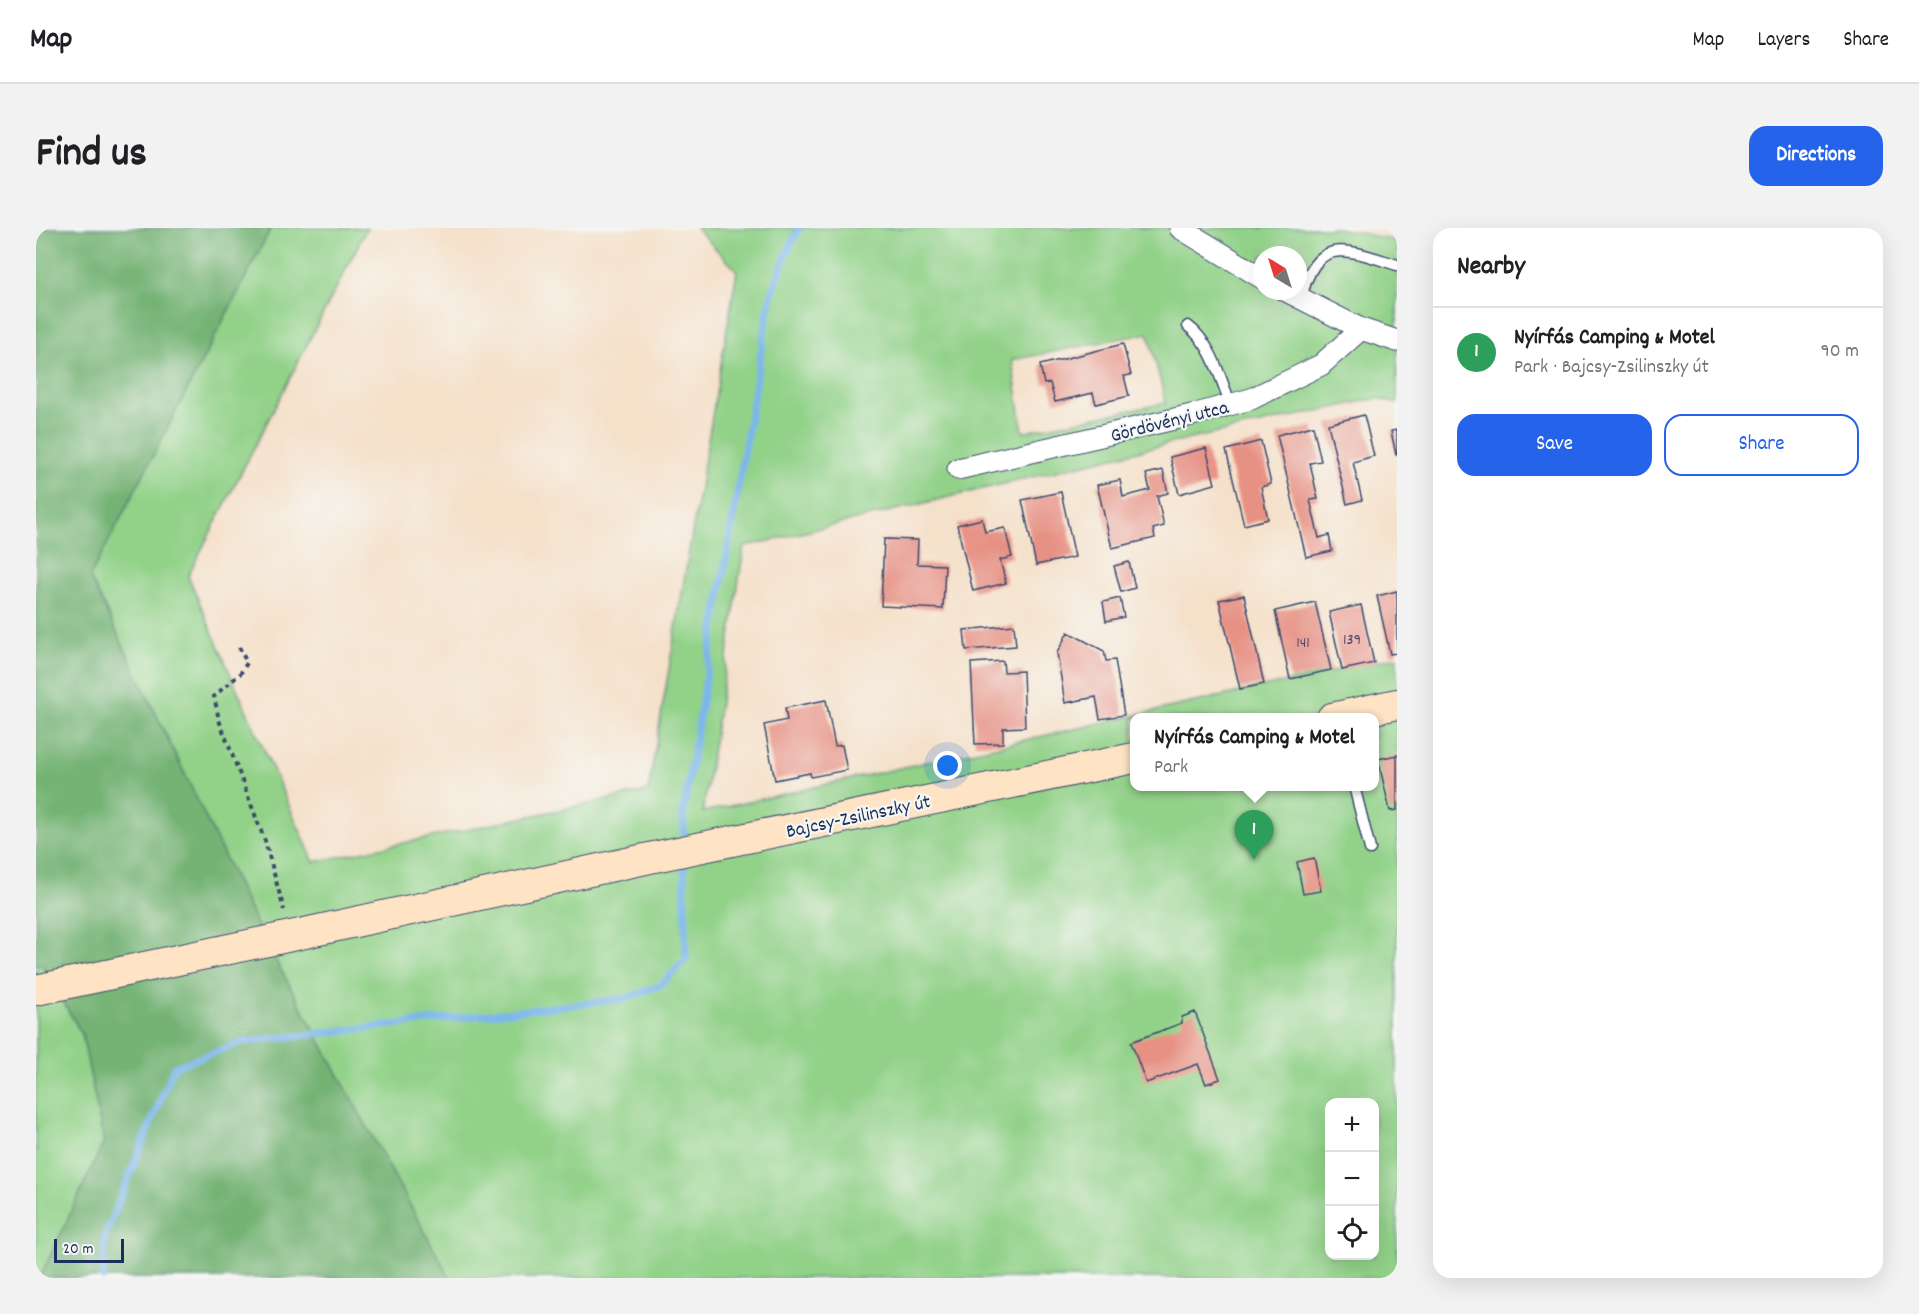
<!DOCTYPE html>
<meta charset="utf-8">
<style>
:root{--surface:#fff;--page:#f2f2f2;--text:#202124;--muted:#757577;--line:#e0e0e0;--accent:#2563eb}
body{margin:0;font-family:Dekko,sans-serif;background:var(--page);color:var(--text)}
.controls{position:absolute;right:18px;bottom:18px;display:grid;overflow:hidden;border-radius:12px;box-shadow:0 6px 24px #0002}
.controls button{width:54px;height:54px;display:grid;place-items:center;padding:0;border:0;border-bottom:2px solid var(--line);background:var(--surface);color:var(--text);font:30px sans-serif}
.compass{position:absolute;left:1217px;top:18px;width:54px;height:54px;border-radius:50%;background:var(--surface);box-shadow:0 6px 24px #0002;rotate:322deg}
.scale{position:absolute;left:18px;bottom:15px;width:70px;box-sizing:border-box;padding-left:6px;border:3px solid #1b2f5e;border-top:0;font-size:16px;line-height:21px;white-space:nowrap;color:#1b2f5e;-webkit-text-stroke:4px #f6f6f2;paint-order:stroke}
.you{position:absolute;left:912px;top:538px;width:21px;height:21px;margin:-15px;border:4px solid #fff;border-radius:50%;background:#1a73e8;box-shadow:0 0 0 9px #1a73e833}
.badge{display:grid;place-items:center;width:39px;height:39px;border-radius:50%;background:var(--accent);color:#fff;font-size:20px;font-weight:700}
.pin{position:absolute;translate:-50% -50px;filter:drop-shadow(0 2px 3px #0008)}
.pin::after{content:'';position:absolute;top:32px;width:21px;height:18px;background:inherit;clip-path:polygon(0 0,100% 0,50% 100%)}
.popup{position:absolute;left:1094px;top:485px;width:249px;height:78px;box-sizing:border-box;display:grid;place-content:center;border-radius:12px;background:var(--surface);filter:drop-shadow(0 2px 4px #0005);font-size:20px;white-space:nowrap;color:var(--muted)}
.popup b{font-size:22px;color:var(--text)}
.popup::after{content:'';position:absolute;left:50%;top:100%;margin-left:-12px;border:12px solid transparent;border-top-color:var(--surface)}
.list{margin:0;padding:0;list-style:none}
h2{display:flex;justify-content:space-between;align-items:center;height:78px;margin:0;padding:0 24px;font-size:26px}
h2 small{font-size:20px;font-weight:400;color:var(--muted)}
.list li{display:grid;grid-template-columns:39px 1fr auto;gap:18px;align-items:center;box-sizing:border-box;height:90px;padding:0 24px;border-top:2px solid var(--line)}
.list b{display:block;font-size:22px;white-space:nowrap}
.list p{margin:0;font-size:20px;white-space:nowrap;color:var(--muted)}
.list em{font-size:20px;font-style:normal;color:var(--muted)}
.actions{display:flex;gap:12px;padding:18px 24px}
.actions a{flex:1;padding:14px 0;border:2px solid var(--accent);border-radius:18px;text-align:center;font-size:21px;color:var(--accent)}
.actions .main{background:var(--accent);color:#fff}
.icon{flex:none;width:33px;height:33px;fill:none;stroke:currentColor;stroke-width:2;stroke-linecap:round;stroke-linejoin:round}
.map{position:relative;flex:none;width:1361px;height:1050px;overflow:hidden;border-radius:18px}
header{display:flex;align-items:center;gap:36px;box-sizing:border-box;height:84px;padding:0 30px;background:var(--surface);border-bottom:2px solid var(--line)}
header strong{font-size:28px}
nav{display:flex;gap:33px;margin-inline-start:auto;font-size:21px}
.intro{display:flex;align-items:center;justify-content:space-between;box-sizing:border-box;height:144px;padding:0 36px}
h1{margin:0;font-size:42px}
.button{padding:15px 27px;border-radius:18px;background:var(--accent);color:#fff;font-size:21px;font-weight:700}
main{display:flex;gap:36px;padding:0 36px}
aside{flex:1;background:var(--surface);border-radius:18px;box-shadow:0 6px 24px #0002}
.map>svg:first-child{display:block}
</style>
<header>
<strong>Map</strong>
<nav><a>Map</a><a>Layers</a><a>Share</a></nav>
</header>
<div class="intro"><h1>Find us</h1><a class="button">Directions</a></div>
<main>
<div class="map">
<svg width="1361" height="1050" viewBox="0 0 1361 1050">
<rect width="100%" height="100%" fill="#f6f6f2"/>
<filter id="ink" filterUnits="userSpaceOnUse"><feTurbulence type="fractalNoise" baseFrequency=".0167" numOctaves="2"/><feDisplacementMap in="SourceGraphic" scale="12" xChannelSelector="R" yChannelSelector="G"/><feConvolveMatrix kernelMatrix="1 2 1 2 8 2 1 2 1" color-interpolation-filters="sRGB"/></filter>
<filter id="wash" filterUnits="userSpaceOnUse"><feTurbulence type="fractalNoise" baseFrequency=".008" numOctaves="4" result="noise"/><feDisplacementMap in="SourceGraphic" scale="24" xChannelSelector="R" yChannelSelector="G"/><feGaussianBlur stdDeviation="1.35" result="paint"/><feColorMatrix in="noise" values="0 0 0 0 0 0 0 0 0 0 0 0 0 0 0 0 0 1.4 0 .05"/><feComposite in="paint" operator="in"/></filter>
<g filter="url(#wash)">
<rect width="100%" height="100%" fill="#f5e1ca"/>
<path fill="#91d188" stroke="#568073" stroke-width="1.5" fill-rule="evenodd" d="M235,0H331L152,348L197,452L278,634L612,563L701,43L660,0H1302L1361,13V176L1342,170L1131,216L708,319L667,584L1361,429V1050H414L229,713L54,349ZM1226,27H1262V63H1226ZM1112,105L1130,175L987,204L976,132ZM1098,490H1338V558H1098ZM1294,874H1338V1028H1294Z
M0,736L6,737L46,806L68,914L4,1050H0Z"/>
<path fill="#74b374" stroke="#487169" stroke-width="1.5" d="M0,0H235L54,349L229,713L414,1050H4L68,914L46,806L6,737L0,736Z"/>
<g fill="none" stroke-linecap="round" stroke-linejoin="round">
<path stroke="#7bb6ec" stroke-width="7" d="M648,615L647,585L734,71L749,29L763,0
M67,1050L69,1007L138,839L207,814L587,771L625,757L650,731L648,630"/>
</g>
<g id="blocks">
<path fill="#e79184" d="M1087,116L1095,147L1088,148L1093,168L1060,176L1057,165L1019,174L1014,155L1008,156L1004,137Z
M1328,187L1338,228L1317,234L1326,272L1311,276L1292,196Z
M1277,198L1285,233L1274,235L1282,271L1274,272L1283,310L1293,307L1296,323L1270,329L1241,207Z
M1361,202V227H1360L1355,203Z
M1225,213L1235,256L1225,259L1232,291L1208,297L1190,222Z
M1170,220L1179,256L1143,266L1134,229Z
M1127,242L1132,265L1121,268L1128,298L1117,301L1119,310L1076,320L1061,257L1084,252L1087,269L1114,262L1110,246Z
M1025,264L1039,329L1000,337L986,272Z
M946,291L949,304L969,300L976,329L964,332L970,355L937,363L921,297Z
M848,311L882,312L881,336L909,337L907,381L845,378Z
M1093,334L1099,360L1085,364L1078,338Z
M1361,363V425L1354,426L1341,368Z
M1208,367L1228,456L1204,461L1183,372Z
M1084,370L1088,389L1070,393L1067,374Z
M1279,374L1295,442L1254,451L1239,383Z
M1325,377L1338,435L1306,442L1293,384Z
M978,397L980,418L930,422L928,402Z
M1032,404L1068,423L1070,433L1079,432L1088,487L1064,491L1060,469L1029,475L1021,425Z
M967,433L968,444L987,443L989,499L967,500V515L939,516L935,435Z
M790,472L799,518L806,517L811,542L775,549L774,545L739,552L728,497L751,492L749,480Z
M1361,527V582L1354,583L1342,531Z
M1278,630L1285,663L1267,666L1261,634Z
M1159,784L1184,851L1170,856L1162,836L1110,855L1095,814L1146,795V789Z"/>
</g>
</g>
<g filter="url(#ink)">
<use href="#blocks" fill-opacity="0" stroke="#3c4a6e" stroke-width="1.5"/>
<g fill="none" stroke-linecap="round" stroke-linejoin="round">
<defs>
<path id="service" d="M1265,71C1280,6 1310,21 1361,37
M1152,98C1176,116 1184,150 1195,177
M1318,558L1334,621"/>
<path id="minor" d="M1144,0L1226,50
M1250,63L1325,101L1361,113
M922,241L1160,186L1215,171L1285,137L1325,101"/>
<path id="secondary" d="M1296,490L1361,476
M0,762L255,708L623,628L1098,530"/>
</defs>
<use href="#service" stroke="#3c4a6e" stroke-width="13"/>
<use href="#minor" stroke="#3c4a6e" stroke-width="23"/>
<use href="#secondary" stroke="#3c4a6e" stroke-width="32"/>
<path stroke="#3c4a6e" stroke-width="4" stroke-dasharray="4.5 4.5" stroke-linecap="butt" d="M203,419L211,435L204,446L178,468L183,492L229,613L248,682"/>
<use href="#service" stroke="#fff" stroke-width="10"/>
<use href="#minor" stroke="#fff" stroke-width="21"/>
<use href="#secondary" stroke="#fee4c5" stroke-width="30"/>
</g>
</g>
<g text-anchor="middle" stroke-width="4.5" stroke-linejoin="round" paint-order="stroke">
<g font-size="16" fill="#4e4868">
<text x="1316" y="416">139</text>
<text x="1267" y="419">141</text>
</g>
<g font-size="20" fill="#1b2f5e" stroke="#f6f6f2">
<text transform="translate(1133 192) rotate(-14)" y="7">Gördövényi utca</text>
<text transform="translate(822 587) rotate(-12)" y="7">Bajcsy-Zsilinszky út</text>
</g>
</g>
</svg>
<div class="controls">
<button>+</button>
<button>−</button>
<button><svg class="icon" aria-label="locate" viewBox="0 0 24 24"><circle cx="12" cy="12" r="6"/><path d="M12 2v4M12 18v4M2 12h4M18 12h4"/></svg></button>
</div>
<svg class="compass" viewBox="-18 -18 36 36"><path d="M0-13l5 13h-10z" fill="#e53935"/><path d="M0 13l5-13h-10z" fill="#757577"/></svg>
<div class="scale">20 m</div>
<div class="you"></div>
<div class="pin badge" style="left:1218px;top:632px;background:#2e9e5b">1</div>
<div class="popup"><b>Nyírfás Camping &amp; Motel</b>Park</div>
</div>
<aside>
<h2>Nearby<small></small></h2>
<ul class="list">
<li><span class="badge" style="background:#2e9e5b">1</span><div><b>Nyírfás Camping &amp; Motel</b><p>Park · Bajcsy-Zsilinszky út</p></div><em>90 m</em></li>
</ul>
<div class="actions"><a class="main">Save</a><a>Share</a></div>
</aside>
</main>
